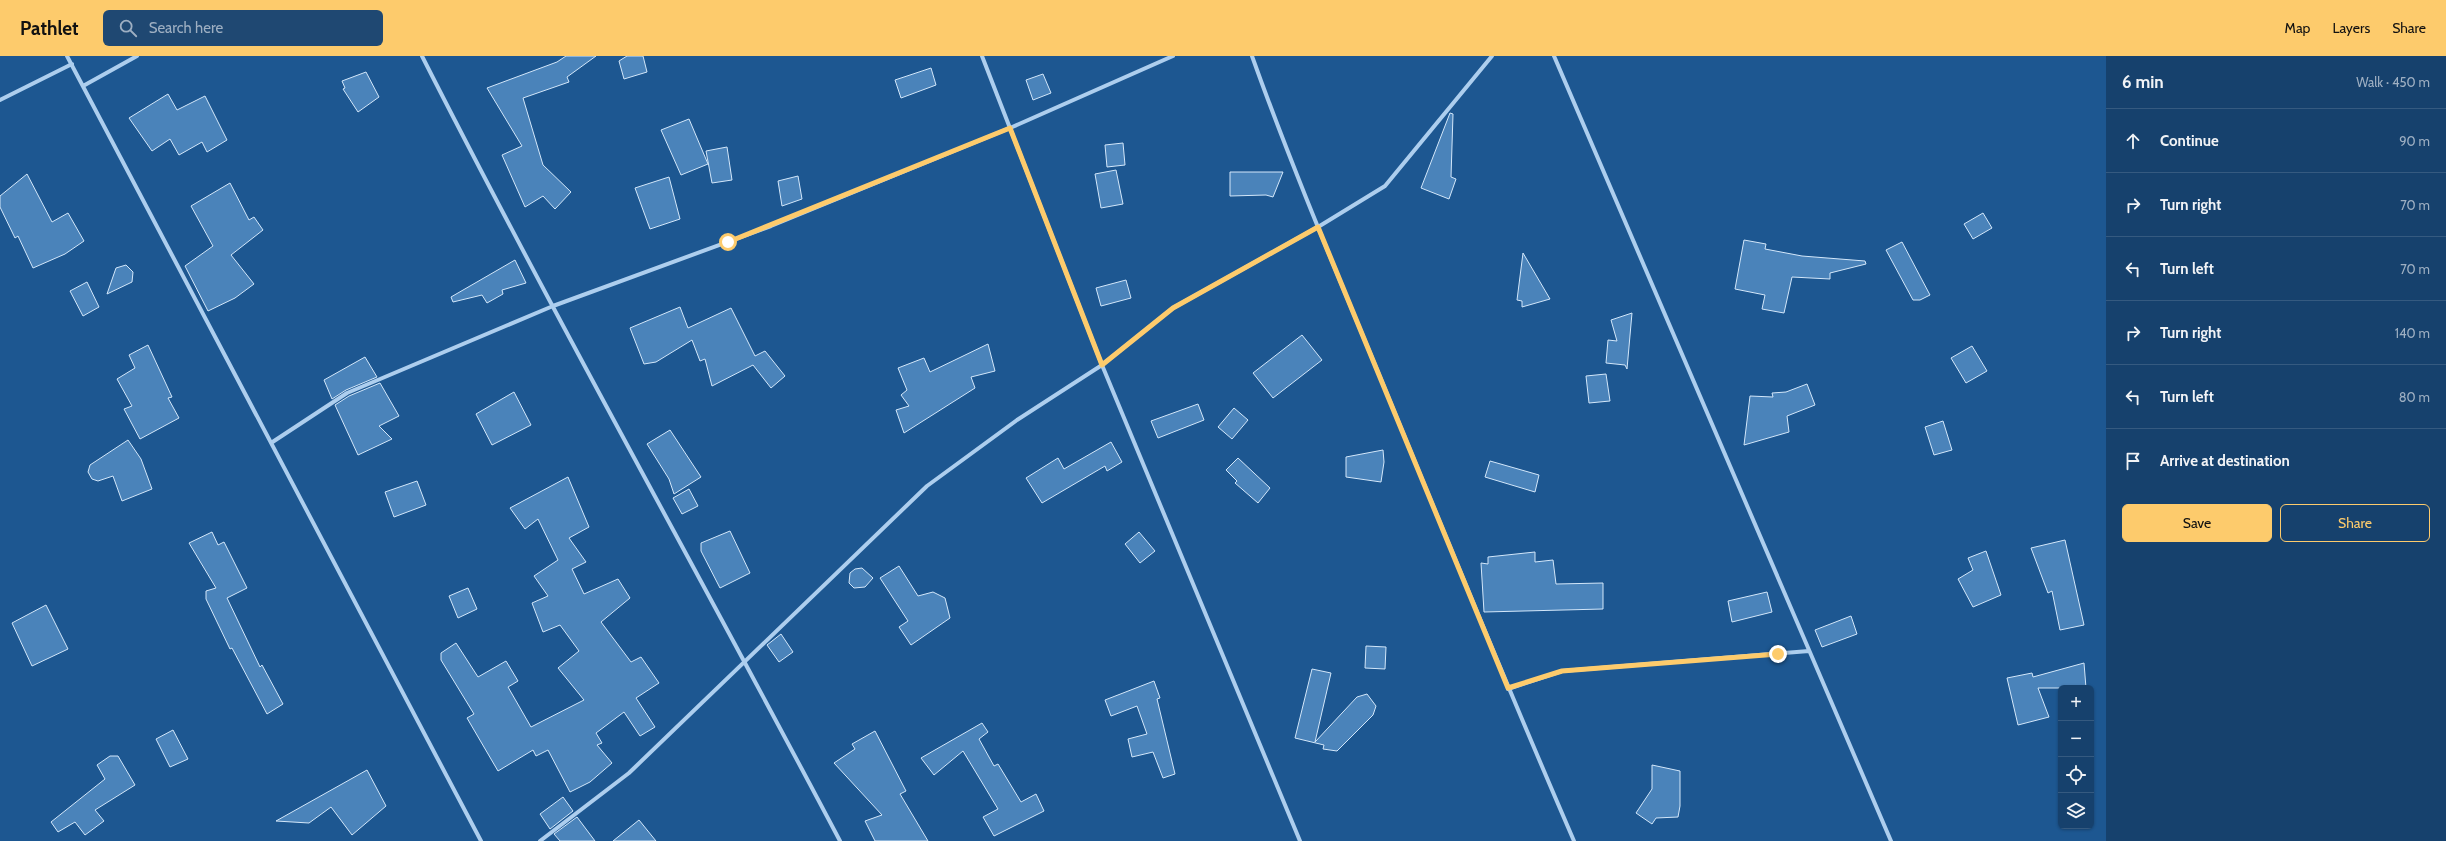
<!DOCTYPE html>
<meta charset="utf-8">
<style>
:root{--surface:#16416d;--page:#1f4872;--text:#f1f3f6;--muted:#9eafc2;--line:#355a80;--accent:#fdcb6c}
body{margin:0;font-family:Cabin,sans-serif;background:var(--page);color:var(--text)}
.controls{position:absolute;right:12px;bottom:12px;display:grid;overflow:hidden;border-radius:6px;box-shadow:0 1px 3px #0004}
.controls button{width:36px;height:36px;display:grid;place-items:center;padding:0;border:0;border-bottom:1px solid var(--line);background:var(--surface);color:var(--text);font:20px sans-serif}
.stop{position:absolute;width:12px;height:12px;margin:-9px;border:3px solid #fdcb6c;border-radius:50%;background:#fff}
.stop.end{background:#fdcb6c;border-color:#fff;box-shadow:0 1px 4px #0008}
.list{margin:0;padding:0;list-style:none}
h2{display:flex;justify-content:space-between;align-items:center;height:52px;margin:0;padding:0 16px;font-size:17px}
h2 small{font-size:13px;font-weight:400;color:var(--muted)}
.list li{display:grid;grid-template-columns:26px 1fr auto;gap:12px;align-items:center;box-sizing:border-box;height:64px;padding:0 16px;border-top:1px solid var(--line)}
.list b{display:block;font-size:15px;white-space:nowrap}
.list em{font-size:13px;font-style:normal;color:var(--muted)}
.actions{display:flex;gap:8px;padding:12px 16px}
.actions a{flex:1;padding:9px 0;border:1px solid var(--accent);border-radius:6px;text-align:center;font-size:14px;color:var(--accent)}
.actions .main{background:var(--accent);color:#111}
.icon{flex:none;width:22px;height:22px;fill:none;stroke:currentColor;stroke-width:2;stroke-linecap:round;stroke-linejoin:round}
.map{position:relative;flex:none;width:2106px;height:785px;overflow:hidden}
header{display:flex;align-items:center;gap:24px;box-sizing:border-box;height:56px;padding:0 20px;background:var(--accent);color:#111}
header strong{font-size:19px}
nav{display:flex;gap:22px;margin-inline-start:auto;font-size:14px}
.search{width:280px;height:36px;background:var(--page);display:flex;align-items:center;gap:10px;box-sizing:border-box;padding:0 14px;border-radius:6px;color:var(--muted);font-size:15px}
main{display:flex}
aside{flex:1;background:var(--surface)}
.map>svg:first-child{display:block}
</style>
<header>
<strong>Pathlet</strong>
<div class="search"><svg class="icon" aria-label="search" viewBox="0 0 24 24"><circle cx="10" cy="10" r="6"/><path d="M15 15l6 6"/></svg>Search here</div>
<nav><a>Map</a><a>Layers</a><a>Share</a></nav>
</header>
<main>
<div class="map">
<svg width="2106" height="785" viewBox="0 0 2106 785">
<rect width="100%" height="100%" fill="#1d5791"/>
<path fill="#4a83ba" stroke="#d3e7fa" d="M566,0H596L567,21L569,26L523,42L543,109L571,136L555,153L543,140L525,151L502,99L522,90L487,32L557,6Z
M627,0H643L647,16L624,23L619,5Z
M931,12L936,29L901,42L895,24Z
M366,16L379,41L358,56L343,33L345,32L342,25Z
M1043,18L1051,37L1033,44L1026,24Z
M168,38L177,54L205,40L227,84L207,96L202,86L179,99L170,83L152,95L129,62Z
M1450,57L1453,58L1451,121L1456,123L1449,143L1421,132Z
M689,63L708,108L681,119L661,74Z
M1123,87L1125,109L1107,111L1105,89Z
M727,91L732,124L712,127L706,95Z
M1116,114L1123,148L1101,152L1095,118Z
M1230,116H1283L1273,141L1266,139L1230,140Z
M27,118L52,166L68,157L84,185L65,198L33,212L18,180L15,182L0,151V140Z
M798,120L802,143L782,150L778,125Z
M669,121L680,163L650,173L635,132Z
M230,127L249,164L254,161L263,174L231,199L254,228L235,242L208,255L185,210L213,190L191,150Z
M1983,157L1992,172L1973,183L1964,168Z
M1744,184L1766,188L1765,193L1802,200L1865,205L1866,208L1830,217V223L1792,221L1784,257L1762,253L1765,239L1735,233Z
M1902,186L1930,239L1920,244H1913L1886,194Z
M1523,197L1550,243L1522,251V245L1517,244Z
M515,204L526,227L502,234L503,238L487,247L482,239L453,246L451,241Z
M126,209L133,216L132,226L107,238L116,212Z
M1126,224L1131,242L1101,250L1096,232Z
M87,226L99,251L83,260L70,235Z
M680,251L688,272L731,252L755,300L765,295L785,320L771,332L753,309L712,330L705,303L700,305L692,284L656,306L644,308L630,272Z
M1632,257L1627,313L1625,309L1606,307L1608,284L1617,285L1611,264Z
M1302,279L1322,304L1273,342L1253,317Z
M988,288L995,315L971,321L975,332L904,377L896,354L909,350L901,339L907,334L898,312L924,302L930,316Z
M148,289L172,341L168,342L179,362L140,383L124,353L132,350L117,323L135,312L129,299Z
M1972,290L1987,315L1966,327L1951,302Z
M365,301L377,321L346,334L332,343L324,324Z
M1606,318L1610,345L1589,347L1586,320Z
M380,327L399,360L379,370L392,383L358,399L335,349L349,340Z
M1807,328L1815,349L1787,360L1789,376L1744,389L1750,340L1773,341L1772,337L1786,336Z
M514,336L531,369L492,389L476,358Z
M1198,348L1204,364L1158,382L1151,365Z
M1234,352L1248,364L1232,383L1218,371Z
M1943,365L1952,394L1934,399L1925,371Z
M670,374L701,421L674,438L669,423L647,388Z
M128,384L141,403L152,433L122,445L113,420L98,425L92,423L88,416L90,409Z
M1111,386L1122,406L1107,415L1105,410L1042,447L1026,422L1058,402L1064,413Z
M1383,394L1384,406L1381,426L1346,421V401Z
M1238,402L1270,432L1258,447L1235,427L1237,425L1226,414Z
M1490,405L1539,419L1535,436L1485,421Z
M568,421L589,471L569,482L586,506L572,513L584,538L618,523L630,542L601,566L631,606L641,601L659,627L636,642L655,671L640,680L624,656L596,677L602,687L597,689L612,707L590,726L570,736L548,694L536,700L533,694L498,715L467,662L474,658L441,604V597L456,587L478,621L506,605L518,625L508,631L531,671L584,644L558,612L579,595L560,569L543,576L532,547L548,540L534,520L558,504L538,463L525,473L510,452Z
M417,425L426,449L394,461L385,436Z
M689,433L698,450L682,458L673,442Z
M730,475L750,517L720,532L701,495V487Z
M212,476L218,489L224,486L247,532L227,542L260,611L262,609L283,648L267,658L232,592L230,593L206,543V535L216,532L189,487Z
M1139,476L1155,495L1140,507L1125,488Z
M2065,484L2084,569L2060,574L2052,535L2048,537L2031,492Z
M1986,495L2001,539L1973,551L1958,523L1973,514L1968,502Z
M1535,496V506L1553,504L1556,528L1603,527V553L1484,556L1481,507L1488,508V501Z
M899,510L918,540L933,536L945,542L950,562L911,589L899,571L908,565L880,522Z
M862,512L873,522L865,531L854,532L849,527L850,517L855,513Z
M468,532L477,553L458,562L449,540Z
M1767,536L1772,556L1732,566L1728,545Z
M46,549L68,593L32,610L12,567Z
M1851,560L1857,578L1822,591L1815,574Z
M781,578L793,596L779,606L767,589Z
M1366,590L1386,591L1385,613L1365,612Z
M2084,607L2086,632H2038L2049,661L2018,669L2007,622L2032,617L2033,621Z
M1312,613L1331,617L1315,686L1357,641L1367,638L1376,650L1373,659L1337,695L1323,693L1324,689L1295,682Z
M1154,625L1160,642L1157,643L1175,718L1163,722L1153,696L1132,701L1128,683L1147,678L1137,650L1111,660L1105,644Z
M982,667L988,676L979,683L994,710L998,708L1021,746L1036,738L1044,755L994,780L983,761L998,753L963,695L934,719L921,702Z
M173,674L188,703L170,711L156,683Z
M875,675L906,735L900,738L928,785H875L865,765L882,759L834,707L855,693L852,688Z
M110,700H118L135,729L95,754L104,765L85,779L75,766L58,776L51,766L105,723L97,709Z
M1652,709L1680,715V750L1678,761L1656,762L1652,768L1636,757L1652,733Z
M367,714L386,750L352,779L331,751L309,767L276,765Z
M563,741L573,755L550,773L540,758Z
M577,761L595,785H560L554,778Z
M639,764L656,785H613Z"/>
<g fill="none" stroke-linecap="round" stroke-linejoin="round">
<path stroke="#adceee" stroke-width="4" d="M67,0L481,785
M422,0C556,264 702,523 840,785
M982,0L1102,309L1300,785
M1252,0C1292,112 1339,222 1385,333C1447,484 1509,635 1574,785
M1554,0L1891,785
M83,30L137,0
M0,44L72,8
M271,387L347,337L553,250L771,170L1010,72L1173,0
M1508,633L1562,615L1809,595
M540,785L629,717L927,430L1017,364L1102,309L1173,252L1318,171L1385,130L1492,0"/>
</g>
<g fill="none" stroke-linecap="round" stroke-linejoin="round">
<path stroke="#fdcb6c" stroke-width="5" d="M728,186L1010,72L1102,309L1173,252L1318,171L1508,632L1562,615L1778,598"/>
</g>
</svg>
<div class="controls">
<button>+</button>
<button>−</button>
<button><svg class="icon" aria-label="locate" viewBox="0 0 24 24"><circle cx="12" cy="12" r="6"/><path d="M12 2v4M12 18v4M2 12h4M18 12h4"/></svg></button>
<button><svg class="icon" aria-label="layers" viewBox="0 0 24 24"><path d="M12 4l9 5-9 5-9-5zM3 14l9 5 9-5"/></svg></button>
</div>
<div class="stop" style="left:728px;top:186px"></div>
<div class="stop end" style="left:1778px;top:598px"></div>
</div>
<aside>
<h2>6 min<small>Walk · 450 m</small></h2>
<ul class="list">
<li><svg class="icon" aria-label="ahead" viewBox="0 0 24 24"><path d="M12 20V5M6 11l6-6 6 6"/></svg><div><b>Continue</b></div><em>90 m</em></li>
<li><svg class="icon" aria-label="right" viewBox="0 0 24 24"><path d="M7 20v-9h11M14 6l5 5-5 5"/></svg><div><b>Turn right</b></div><em>70 m</em></li>
<li><svg class="icon" aria-label="left" viewBox="0 0 24 24"><path d="M17 20v-9H6M10 6l-5 5 5 5"/></svg><div><b>Turn left</b></div><em>70 m</em></li>
<li><svg class="icon" aria-label="right" viewBox="0 0 24 24"><path d="M7 20v-9h11M14 6l5 5-5 5"/></svg><div><b>Turn right</b></div><em>140 m</em></li>
<li><svg class="icon" aria-label="left" viewBox="0 0 24 24"><path d="M17 20v-9H6M10 6l-5 5 5 5"/></svg><div><b>Turn left</b></div><em>80 m</em></li>
<li><svg class="icon" aria-label="arrive" viewBox="0 0 24 24"><path d="M6 21V4h12l-3 4 3 4H6"/></svg><div><b>Arrive at destination</b></div></li>
</ul>
<div class="actions"><a class="main">Save</a><a>Share</a></div>
</aside>
</main>
